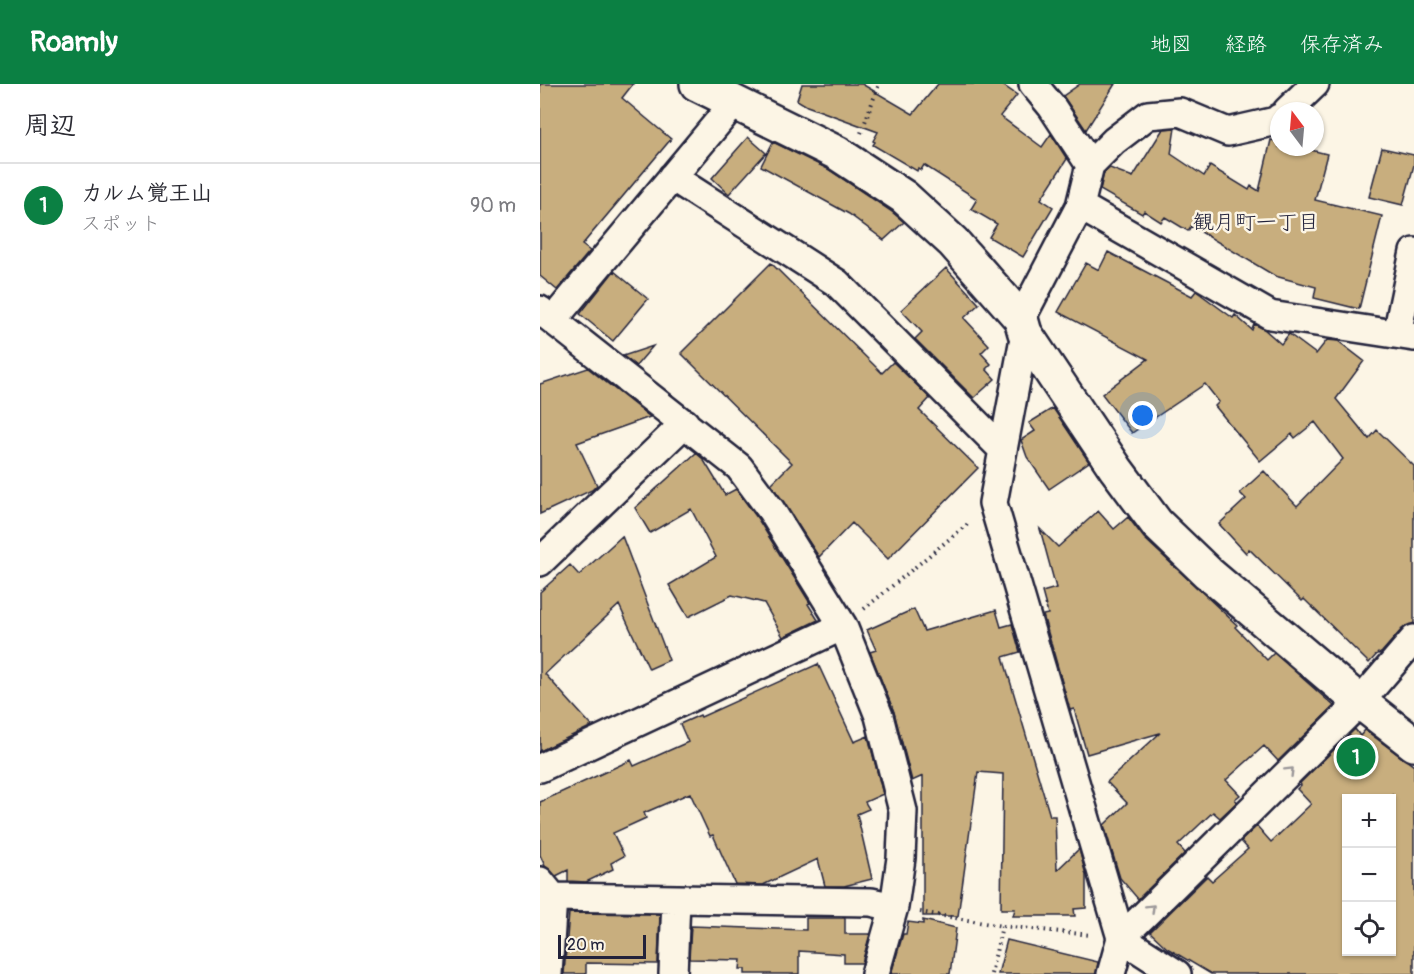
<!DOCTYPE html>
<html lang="ja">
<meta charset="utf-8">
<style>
:root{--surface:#fff;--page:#f7f7f7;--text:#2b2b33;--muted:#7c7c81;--line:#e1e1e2;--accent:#0b8043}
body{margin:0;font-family:Pangolin,"Klee One",sans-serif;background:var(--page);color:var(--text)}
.controls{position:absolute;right:18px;bottom:18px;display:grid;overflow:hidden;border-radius:0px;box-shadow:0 2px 4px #0004}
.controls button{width:54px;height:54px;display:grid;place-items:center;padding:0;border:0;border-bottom:2px solid var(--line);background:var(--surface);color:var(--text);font:30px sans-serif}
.compass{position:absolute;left:730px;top:18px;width:54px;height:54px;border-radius:50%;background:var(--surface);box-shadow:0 2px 4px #0004;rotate:344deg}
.scale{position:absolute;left:18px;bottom:15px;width:88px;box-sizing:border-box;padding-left:6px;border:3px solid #22223b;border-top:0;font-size:16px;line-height:21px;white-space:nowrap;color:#22223b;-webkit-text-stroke:4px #fcf5e5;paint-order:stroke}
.you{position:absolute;left:603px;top:332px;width:21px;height:21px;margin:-15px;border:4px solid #fff;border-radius:50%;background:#1a73e8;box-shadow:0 0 0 9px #1a73e833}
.badge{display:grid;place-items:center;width:39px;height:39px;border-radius:50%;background:var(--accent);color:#fff;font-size:20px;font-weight:700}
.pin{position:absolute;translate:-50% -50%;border:3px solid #fff;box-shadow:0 2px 6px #0006}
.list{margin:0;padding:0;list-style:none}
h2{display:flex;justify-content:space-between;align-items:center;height:78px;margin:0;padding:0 24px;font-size:26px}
h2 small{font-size:20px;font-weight:400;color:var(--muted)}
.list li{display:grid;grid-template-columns:39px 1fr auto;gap:18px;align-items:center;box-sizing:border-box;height:84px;padding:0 24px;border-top:2px solid var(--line)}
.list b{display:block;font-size:22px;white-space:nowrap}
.list p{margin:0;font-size:20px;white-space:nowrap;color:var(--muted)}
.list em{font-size:20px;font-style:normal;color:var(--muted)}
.icon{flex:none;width:33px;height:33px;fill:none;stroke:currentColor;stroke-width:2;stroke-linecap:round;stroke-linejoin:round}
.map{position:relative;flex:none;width:874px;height:890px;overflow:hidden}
header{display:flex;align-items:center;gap:36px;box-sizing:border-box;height:84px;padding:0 30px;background:var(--accent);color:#fff}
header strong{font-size:28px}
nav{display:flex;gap:33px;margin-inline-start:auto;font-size:21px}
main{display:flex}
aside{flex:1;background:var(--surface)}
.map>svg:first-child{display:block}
</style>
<header>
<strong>Roamly</strong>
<nav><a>地図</a><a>経路</a><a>保存済み</a></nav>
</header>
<main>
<aside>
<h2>周辺<small></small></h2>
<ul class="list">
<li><span class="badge">1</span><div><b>カルム覚王山</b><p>スポット</p></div><em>90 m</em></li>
</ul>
</aside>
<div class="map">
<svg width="874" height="890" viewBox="0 0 874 890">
<rect width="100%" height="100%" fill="#fcf5e5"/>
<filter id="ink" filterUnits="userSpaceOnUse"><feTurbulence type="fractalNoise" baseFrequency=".0167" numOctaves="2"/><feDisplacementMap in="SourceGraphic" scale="12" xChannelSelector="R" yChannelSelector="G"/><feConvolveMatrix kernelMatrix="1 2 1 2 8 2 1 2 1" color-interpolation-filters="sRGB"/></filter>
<g filter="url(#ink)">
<path fill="#c8ae7e" stroke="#22223b" stroke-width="1.5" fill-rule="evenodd" d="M0,0H93L82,14L131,55L42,161L50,167L17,206L0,192Z
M262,0H322L373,30L398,0H461L477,11L460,32L502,63L511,50L527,75L501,115L513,123L483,173L449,153L457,140L431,125L437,115L384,81L381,86L378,84L377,87L333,61L335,58L333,57L338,48L267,22L257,16Z
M540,0H575L546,46L523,12Z
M635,44L631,70L664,92L670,82L709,106L711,102L719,107L731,56L739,58V63H759L787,70L775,116L842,132L819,225L774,214L776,203L735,192L651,142L648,147L625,133L621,138L604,127L602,130L560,106L564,89L570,84L593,93L623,45Z
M208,53L226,69L189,110L172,94Z
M233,58L288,85L352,128L364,138L344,156L309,130L221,82Z
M842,64L874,71V81L863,121L829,113Z
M568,168L652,212L656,207L693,234L695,231L712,246L714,240L724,245L741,260L749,250L776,270L787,256L798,257L824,277L796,315L829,355L837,346L874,382V539L862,545L842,568L839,570L838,569L829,579L764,515L762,517L709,465L706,469L679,440L706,415L700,409L724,387L757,422L803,375L775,338L755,354L752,350L720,377L675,322L679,318L665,300L592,349L562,310L608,275L518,228L546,179L559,186Z
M231,179L342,289L353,278L390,314L379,326L438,384L348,475L312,439L279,473L231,400L252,379L141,269Z
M406,184L439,220L424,234L449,261L441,269L451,280L446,285L455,295L434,314L375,255L382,248L361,226Z
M74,187L108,215L73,257L40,230Z
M113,262L96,282L83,272Z
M48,284L110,333L37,359L57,401L52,406L0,430V300Z
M513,324L549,378L509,405L487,373L481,356L495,347L489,339Z
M156,369L163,375L185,411L196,405L218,435L270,519L268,520L278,536L243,553L224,519L192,511L148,533L129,501L176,473L151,425L110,449L95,424Z
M558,427L574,445L588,433L604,454L697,541L695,543L727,576L734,569L794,622L738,677L724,662L686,696L700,711L695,715L697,718L680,734L673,728L638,761L645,769L598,815L580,794L564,741L587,719L567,698L620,649L547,670L534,625L530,626L503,531L508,530L502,508L516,504L500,445L518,463Z
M82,452L129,576L109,585L79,521L5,590L52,642L0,667V508L30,481L39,491Z
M374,525L384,547L456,526L461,543L472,540L480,568L463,573L510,732H515L517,786L539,765L546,791V824L534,825L535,832H473L475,825H461L463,690L438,688L418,832H383V692L372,697L354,628L330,568L336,566L327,546Z
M278,580L314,658L328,652L343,710L325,718L329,725L317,730L332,795L304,802H285L278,775L223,801L195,800L173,751L170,752L150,709L104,729L106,734L73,749L84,772L71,779L73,785L46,798L28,797V786L16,792L5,782L0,771V718L91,676L94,682L148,658L140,640L160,631L161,633Z
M815,645L820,652L825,646L874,682V890H671L627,864L610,848L667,792L672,797L708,765L701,757L717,742L731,758L771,720L757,705L761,701L760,699ZM852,711V867H807V714H848Z
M29,829L120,830L118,880L46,879V890H24Z
M266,834H305V850H330L322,879H304V870L259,867V890H205V885H200L201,876L149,875L151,842L266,846Z
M383,836L416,844L410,890H351L363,850H366L368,838L383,840Z
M467,856L558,878L556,890H458Z"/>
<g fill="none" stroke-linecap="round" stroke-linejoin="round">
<defs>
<path id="street" d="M493,0L512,23L550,81
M747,27L775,0
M132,93L297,199L463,366
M540,122L730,231L874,253
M0,226L199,383L231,426L303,542L339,632L363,727L361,774L354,823L335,890
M481,235L540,122L550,81L574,57L608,31L640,28L688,48L736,37L739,34
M13,236L195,18
M485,249L453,419L581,854L637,890
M857,250L874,168
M0,478L145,339
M0,684L303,542
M0,797L13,813L8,890
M13,813L331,818L354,823
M133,890L136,816
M571,890L581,854L820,618L874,555"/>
<path id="secondary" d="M157,0L297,69L364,113L413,158L481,235L485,249L576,385L617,440L668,489L820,618L874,660"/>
</defs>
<use href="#street" stroke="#22223b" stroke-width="32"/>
<use href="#secondary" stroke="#22223b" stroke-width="38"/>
<path stroke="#22223b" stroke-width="4" stroke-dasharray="1.5 4.5" stroke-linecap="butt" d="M321,49L339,0
M324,525L429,439
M380,828L462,842L551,851
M451,890L462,842"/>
<use href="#street" stroke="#fcf5e5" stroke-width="27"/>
<use href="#secondary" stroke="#fcf5e5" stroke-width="33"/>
</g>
<defs><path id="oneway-chevron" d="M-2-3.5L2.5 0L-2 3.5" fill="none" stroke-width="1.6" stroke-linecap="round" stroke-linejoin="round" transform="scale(1.5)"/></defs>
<g stroke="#9a9698">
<use href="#oneway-chevron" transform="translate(750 687) rotate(-45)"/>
<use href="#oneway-chevron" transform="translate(611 824) rotate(-45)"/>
</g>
</g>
<g text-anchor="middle" stroke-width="5" stroke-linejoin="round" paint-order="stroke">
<g font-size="21" fill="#22223b" stroke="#fcf5e5">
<text x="716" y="145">観月町一丁目</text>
</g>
</g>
</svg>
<div class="controls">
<button>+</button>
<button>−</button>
<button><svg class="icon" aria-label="locate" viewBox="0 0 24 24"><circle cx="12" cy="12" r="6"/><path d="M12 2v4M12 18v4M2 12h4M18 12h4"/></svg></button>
</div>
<svg class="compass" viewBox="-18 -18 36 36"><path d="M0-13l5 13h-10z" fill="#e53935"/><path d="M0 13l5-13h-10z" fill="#7c7c81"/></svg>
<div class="scale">20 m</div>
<div class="you"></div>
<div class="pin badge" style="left:816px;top:673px">1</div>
</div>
</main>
